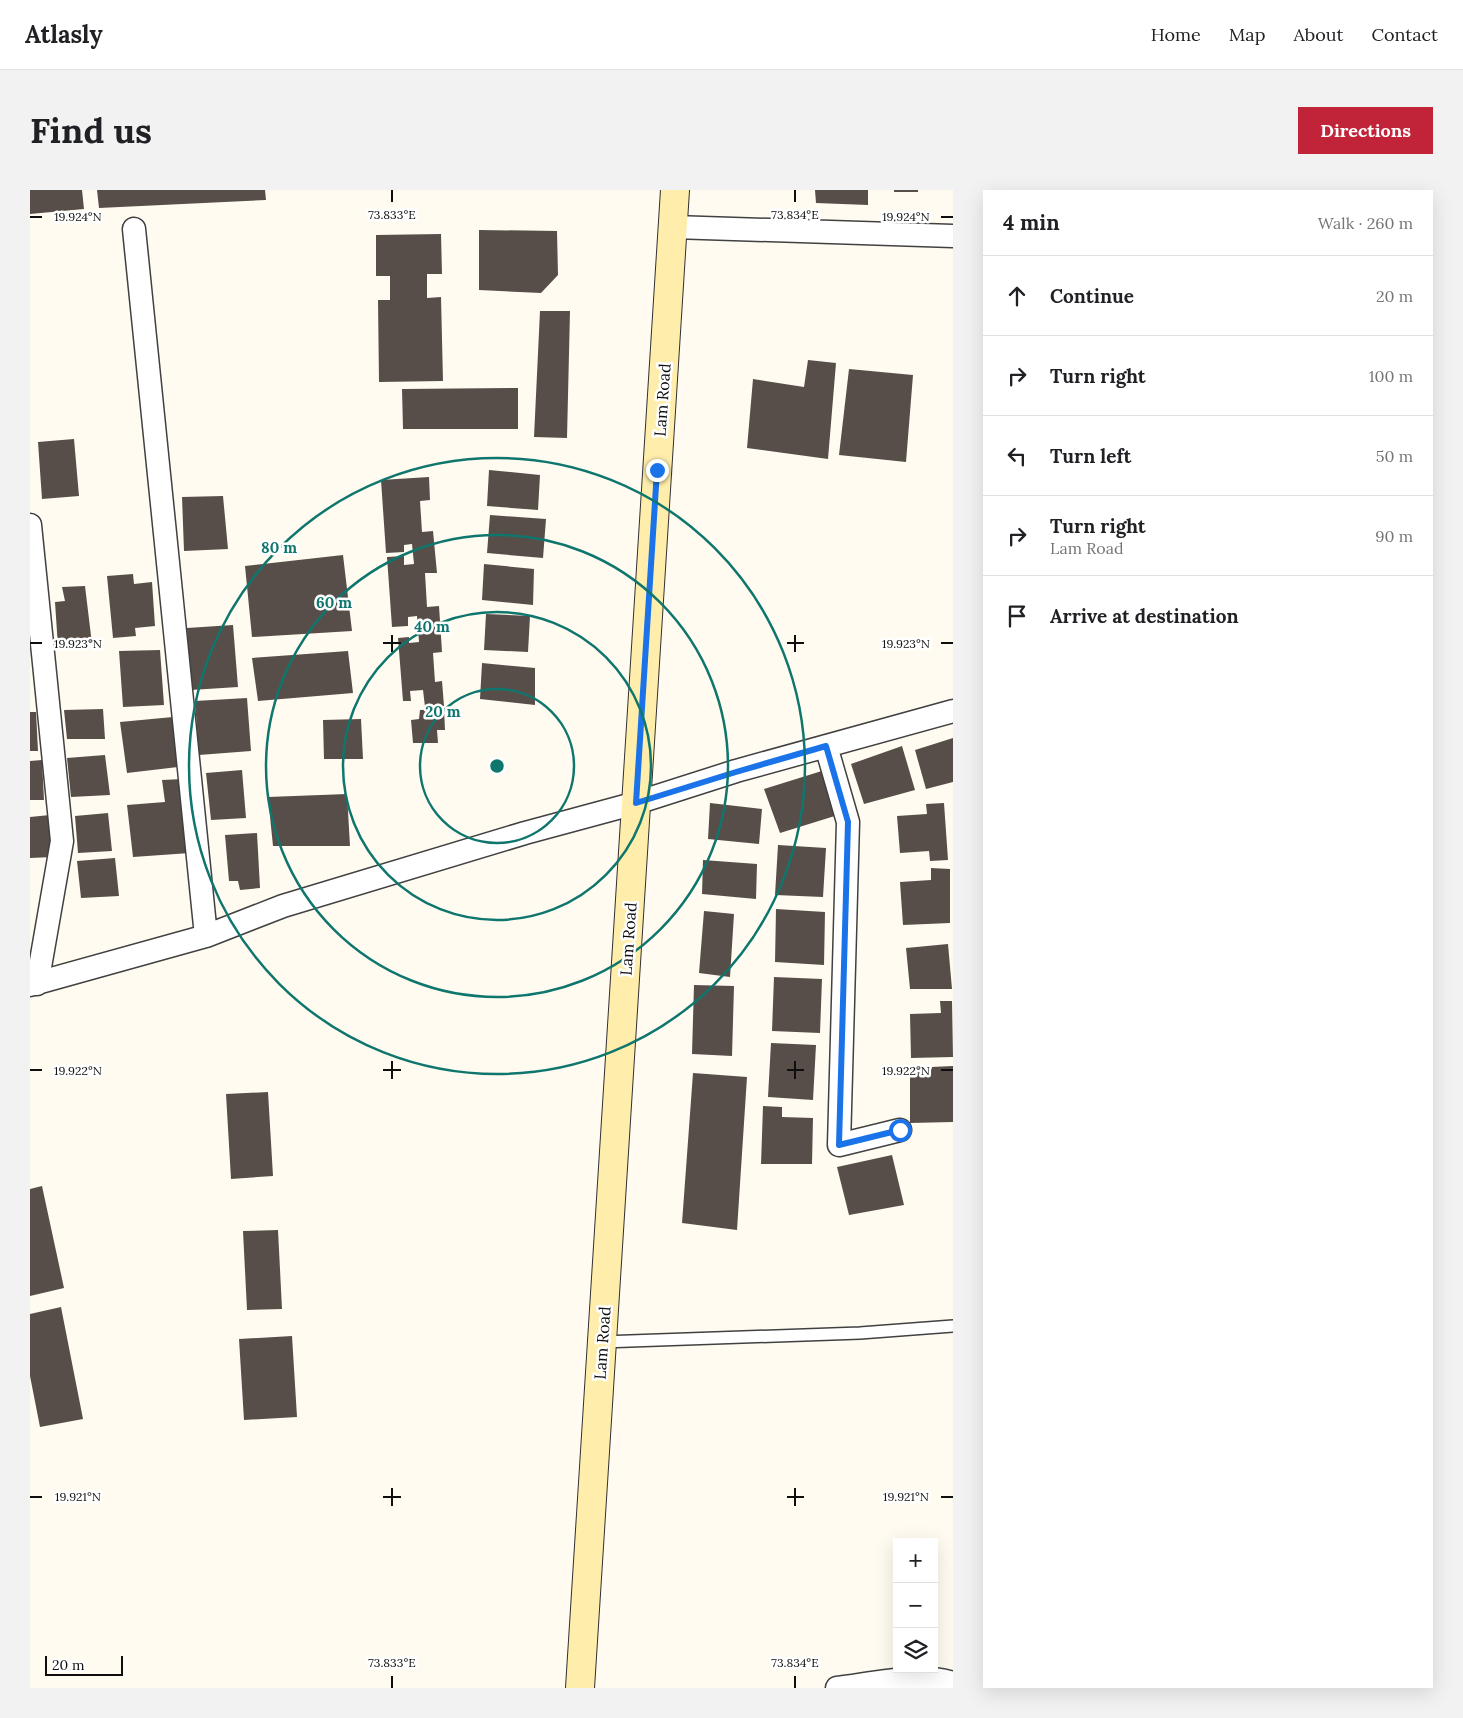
<!DOCTYPE html>
<meta charset="utf-8">
<style>
:root{--surface:#fff;--page:#f2f2f2;--text:#202124;--muted:#757577;--line:#e0e0e0;--accent:#c12338}
body{margin:0;font-family:Lora,serif;background:var(--page);color:var(--text)}
.controls{position:absolute;right:15px;bottom:15px;display:grid;overflow:hidden;border-radius:0px;box-shadow:0 5px 20px #0002}
.controls button{width:45px;height:45px;display:grid;place-items:center;padding:0;border:0;border-bottom:1px solid var(--line);background:var(--surface);color:var(--text);font:25px sans-serif}
.scale{position:absolute;left:15px;bottom:12px;width:78px;box-sizing:border-box;padding-left:5px;border:2px solid #0e0e0e;border-top:0;font-size:14px;line-height:18px;white-space:nowrap;color:#0e0e0e;-webkit-text-stroke:4px #fff;paint-order:stroke}
.stop{position:absolute;width:15px;height:15px;margin:-11px;border:4px solid #1a73e8;border-radius:50%;background:#fff}
.stop.end{background:#1a73e8;border-color:#fff;box-shadow:0 1px 5px #0008}
.list{margin:0;padding:0;list-style:none}
h2{display:flex;justify-content:space-between;align-items:center;height:65px;margin:0;padding:0 20px;font-size:21px}
h2 small{font-size:16px;font-weight:400;color:var(--muted)}
.list li{display:grid;grid-template-columns:32px 1fr auto;gap:15px;align-items:center;box-sizing:border-box;height:80px;padding:0 20px;border-top:1px solid var(--line)}
.list b{display:block;font-size:19px;white-space:nowrap}
.list p{margin:0;font-size:16px;white-space:nowrap;color:var(--muted)}
.list em{font-size:16px;font-style:normal;color:var(--muted)}
.icon{flex:none;width:28px;height:28px;fill:none;stroke:currentColor;stroke-width:2;stroke-linecap:round;stroke-linejoin:round}
.map{position:relative;flex:none;width:923px;height:1498px;overflow:hidden;border-radius:0px}
header{display:flex;align-items:center;gap:30px;box-sizing:border-box;height:70px;padding:0 25px;background:var(--surface);border-bottom:1px solid var(--line)}
header strong{font-size:24px}
nav{display:flex;gap:28px;margin-inline-start:auto;font-size:18px}
.intro{display:flex;align-items:center;justify-content:space-between;box-sizing:border-box;height:120px;padding:0 30px}
h1{margin:0;font-size:35px}
.button{padding:12px 22px;border-radius:0px;background:var(--accent);color:#fff;font-size:18px;font-weight:700}
main{display:flex;gap:30px;padding:0 30px}
aside{flex:1;background:var(--surface);border-radius:0px;box-shadow:0 5px 20px #0002}
.map>svg:first-child{display:block}
</style>
<header>
<strong>Atlasly</strong>
<nav><a>Home</a><a>Map</a><a>About</a><a>Contact</a></nav>
</header>
<div class="intro"><h1>Find us</h1><a class="button">Directions</a></div>
<main>
<div class="map">
<svg width="923" height="1498" viewBox="0 0 923 1498">
<rect width="100%" height="100%" fill="#fffbf0"/>
<path fill="#574e4a" d="M0,0H52L54,19L0,24Z
M67,0H235L236,10L69,18Z
M785,0H838V15L786,13Z
M864,0H888V2H864Z
M449,40L527,41L528,85L511,103L449,100Z
M411,44L412,84H397V108L411,107L413,191L349,192L348,110H360V86H346V45Z
M510,121H540L537,248L504,247Z
M778,170L806,173L798,269L717,258L723,189L774,197Z
M819,179L883,185L876,272L809,265Z
M488,198V239H373L372,199Z
M44,249L49,306L12,309L8,252Z
M459,280L510,285L508,320L457,316Z
M399,287L400,310L390,311L392,342L403,341L407,383H395L397,417L409,416L412,462L403,463L405,492L412,491L414,516L395,517L393,500L380,501L381,511H373L368,448L379,447V453L389,452L387,426L378,427V436L362,437L357,367L374,366V375L384,374L382,354L374,355V362L356,363L351,290Z
M193,306L198,359L154,361L152,307Z
M460,325L516,329L513,368L457,363Z
M313,365L322,441L222,447L215,376Z
M454,374L504,379L503,415L452,410Z
M103,384L104,394L122,392L125,436L105,438L106,446L83,448L77,386Z
M55,396L62,454L28,457L25,412L35,411L32,397Z
M456,424L500,426L498,462L454,460Z
M203,435L208,497L161,500L157,438Z
M130,460L134,515L93,517L89,461Z
M318,461L323,503L228,511L222,468Z
M452,473L505,478V515L450,509Z
M217,508L221,561L169,565L165,511Z
M73,519L75,549H37L34,520Z
M414,519L415,540H407L408,553H383L381,530L389,529L390,520Z
M0,522H6L8,561H0Z
M143,527L148,577L97,583L90,532Z
M331,529L333,569H294L293,530Z
M923,548V592L896,599L885,560Z
M872,556L885,600L834,614L821,574Z
M75,565L80,605L41,607L37,568Z
M12,570L14,610H0V571Z
M212,580L216,628L181,630L176,583Z
M795,580L808,625L750,643L734,599Z
M153,589L160,663L103,667L97,615L135,612L132,590Z
M317,604L320,656H243L238,607Z
M680,613L732,619L729,654L678,649Z
M914,613L918,670L900,671L899,661L870,663L867,626L897,624L896,614Z
M78,623L82,661L48,663L45,626Z
M20,625L23,667L0,668V627Z
M227,643L230,698L210,700L208,691H199L195,645Z
M748,655L796,658L793,707L745,705Z
M85,668L89,706L51,708L47,671Z
M673,670L727,674L726,709L672,704Z
M901,678L920,679V733L873,735L870,692L901,690Z
M746,719L795,722L794,775L745,772Z
M674,721L704,724L700,787L669,783Z
M918,754L922,799H880L876,758Z
M744,787L792,789L790,843L742,841Z
M664,795L704,796L702,866L662,864Z
M910,811H922L923,867L881,868L880,824L911,823Z
M741,853L786,855L783,910L738,907Z
M923,876V932L880,933V878Z
M663,883L717,887L707,1040L652,1033Z
M238,902L243,986L201,989L196,904Z
M733,916L752,917V927L783,928L782,974H731Z
M862,965L874,1015L819,1025L807,977Z
M12,996L34,1098L0,1106V999Z
M248,1040L252,1119L217,1120L213,1041Z
M31,1117L53,1229L10,1237L0,1186V1124Z
M262,1146L267,1227L214,1230L209,1149Z"/>
<g fill="none" stroke-linecap="round" stroke-linejoin="round">
<defs>
<path id="lane" d="M572,1152L830,1143L923,1136"/>
<path id="street" d="M643,37L923,46
M104,39L176,746
M0,335L32,651L7,794
M796,556L818,632L809,955L870,940
M0,795L176,746L253,716L495,643L606,613L706,581L923,521
M807,1498C841,1494 892,1482 923,1493"/>
<path id="secondary" d="M550,1498L645,0"/>
</defs>
<use href="#lane" stroke="#414141" stroke-width="14"/>
<use href="#street" stroke="#414141" stroke-width="25"/>
<use href="#secondary" stroke="#303030" stroke-width="30"/>
<use href="#lane" stroke="#fff" stroke-width="11"/>
<use href="#street" stroke="#fff" stroke-width="22"/>
<use href="#secondary" stroke="#ffeeab" stroke-width="28"/>
</g>
<g fill="none" stroke-linecap="round" stroke-linejoin="round">
<path stroke="#1a73e8" stroke-width="6" d="M627,280L606,613L706,582L796,556L818,632L809,955L870,940"/>
</g>
<path fill="none" stroke="#0e0e0e" stroke-width="2" d="M362,0V12M765,0V12M0,27H12M911,27H923M362,445V462M765,445V462M0,453H12M353,453H371M757,453H774M911,453H923M362,871V889M765,871V889M0,880H12M353,880H371M757,880H774M911,880H923M362,1298V1316M765,1298V1316M0,1307H12M353,1307H371M757,1307H774M911,1307H923M362,1486V1498M765,1486V1498"/>
<g fill="none" stroke="#0f766e" stroke-width="2.5">
<circle cx="467" cy="576" r="77"/>
<circle cx="467" cy="576" r="154"/>
<circle cx="467" cy="576" r="231"/>
<circle cx="467" cy="576" r="308"/>
</g>
<g text-anchor="middle" stroke-width="5" stroke-linejoin="round" paint-order="stroke">
<g font-size="16" fill="#0e0e0e" stroke="#fff">
<text transform="translate(632 210) rotate(-86)" y="6">Lam Road</text>
<text transform="translate(598 749) rotate(-86)" y="6">Lam Road</text>
<text transform="translate(572 1153) rotate(-86)" y="6">Lam Road</text>
</g>
</g>
<g font-size="12" text-anchor="middle" fill="#0e0e0e" stroke="#fff" stroke-width="5" stroke-linejoin="round" paint-order="stroke">
<text x="362" y="29">73.833°E</text>
<text x="765" y="29">73.834°E</text>
<text x="48" y="31">19.924°N</text>
<text x="876" y="31">19.924°N</text>
<text x="48" y="458">19.923°N</text>
<text x="876" y="458">19.923°N</text>
<text x="48" y="885">19.922°N</text>
<text x="876" y="885">19.922°N</text>
<text x="48" y="1311">19.921°N</text>
<text x="876" y="1311">19.921°N</text>
<text x="362" y="1477">73.833°E</text>
<text x="765" y="1477">73.834°E</text>
</g>
<circle cx="467" cy="576" r="8" fill="#0f766e" stroke="#fff" stroke-width="2.5"/>
<g font-size="15" text-anchor="middle" font-weight="bold" fill="#0f766e" stroke="#fff" stroke-width="5" stroke-linejoin="round" paint-order="stroke">
<text x="249" y="363">80 m</text>
<text x="304" y="418">60 m</text>
<text x="402" y="442">40 m</text>
<text x="413" y="527">20 m</text>
</g>
</svg>
<div class="controls">
<button>+</button>
<button>−</button>
<button><svg class="icon" aria-label="layers" viewBox="0 0 24 24"><path d="M12 4l9 5-9 5-9-5zM3 14l9 5 9-5"/></svg></button>
</div>
<div class="scale">20 m</div>
<div class="stop" style="left:870px;top:940px"></div>
<div class="stop end" style="left:627px;top:280px"></div>
</div>
<aside>
<h2>4 min<small>Walk · 260 m</small></h2>
<ul class="list">
<li><svg class="icon" aria-label="ahead" viewBox="0 0 24 24"><path d="M12 20V5M6 11l6-6 6 6"/></svg><div><b>Continue</b></div><em>20 m</em></li>
<li><svg class="icon" aria-label="right" viewBox="0 0 24 24"><path d="M7 20v-9h11M14 6l5 5-5 5"/></svg><div><b>Turn right</b></div><em>100 m</em></li>
<li><svg class="icon" aria-label="left" viewBox="0 0 24 24"><path d="M17 20v-9H6M10 6l-5 5 5 5"/></svg><div><b>Turn left</b></div><em>50 m</em></li>
<li><svg class="icon" aria-label="right" viewBox="0 0 24 24"><path d="M7 20v-9h11M14 6l5 5-5 5"/></svg><div><b>Turn right</b><p>Lam Road</p></div><em>90 m</em></li>
<li><svg class="icon" aria-label="arrive" viewBox="0 0 24 24"><path d="M6 21V4h12l-3 4 3 4H6"/></svg><div><b>Arrive at destination</b></div></li>
</ul>
</aside>
</main>
